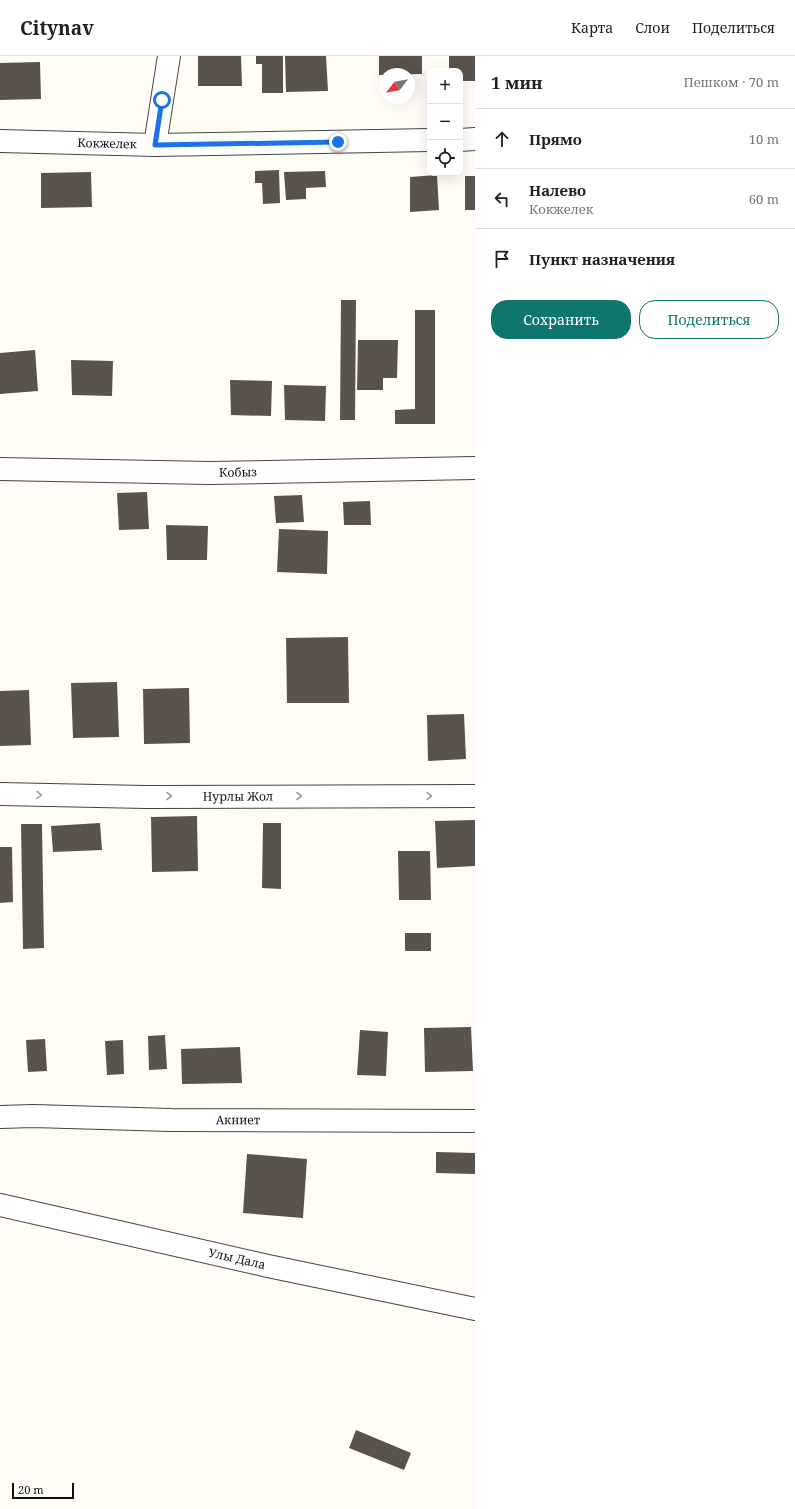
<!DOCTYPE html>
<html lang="ru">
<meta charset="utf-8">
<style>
:root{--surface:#fff;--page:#f2f2f2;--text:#202124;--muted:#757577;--line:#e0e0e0;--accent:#0f766e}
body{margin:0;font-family:"Noto Serif",serif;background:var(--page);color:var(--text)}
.controls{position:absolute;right:12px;top:12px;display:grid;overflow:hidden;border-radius:8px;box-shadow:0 4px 16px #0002}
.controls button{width:36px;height:36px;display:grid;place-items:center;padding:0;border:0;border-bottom:1px solid var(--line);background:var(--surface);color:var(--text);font:20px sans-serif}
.compass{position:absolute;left:379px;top:12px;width:36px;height:36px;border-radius:50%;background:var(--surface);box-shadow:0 4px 16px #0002;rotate:239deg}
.scale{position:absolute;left:12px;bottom:10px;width:62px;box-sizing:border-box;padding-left:4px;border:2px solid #111;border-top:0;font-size:11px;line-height:14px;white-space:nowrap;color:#111;-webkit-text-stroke:3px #fff;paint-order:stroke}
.stop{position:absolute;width:12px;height:12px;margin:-9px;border:3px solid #1a73e8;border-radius:50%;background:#fff}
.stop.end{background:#1a73e8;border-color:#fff;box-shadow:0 1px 4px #0008}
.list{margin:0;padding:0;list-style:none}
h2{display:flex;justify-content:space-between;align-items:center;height:52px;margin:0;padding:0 16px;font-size:17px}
h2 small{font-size:13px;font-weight:400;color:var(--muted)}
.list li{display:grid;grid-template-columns:26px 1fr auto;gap:12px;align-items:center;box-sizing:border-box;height:60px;padding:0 16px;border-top:1px solid var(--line)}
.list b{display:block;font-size:15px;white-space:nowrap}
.list p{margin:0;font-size:13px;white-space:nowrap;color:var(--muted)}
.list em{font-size:13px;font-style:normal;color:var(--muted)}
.actions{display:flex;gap:8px;padding:12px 16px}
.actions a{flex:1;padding:9px 0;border:1px solid var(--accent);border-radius:16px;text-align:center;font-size:14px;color:var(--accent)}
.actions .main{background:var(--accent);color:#fff}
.icon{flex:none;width:22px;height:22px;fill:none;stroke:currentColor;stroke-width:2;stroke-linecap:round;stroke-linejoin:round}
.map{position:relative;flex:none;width:475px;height:1453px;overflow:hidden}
header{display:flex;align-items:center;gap:24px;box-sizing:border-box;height:56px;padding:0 20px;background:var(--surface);border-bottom:1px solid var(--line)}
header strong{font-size:19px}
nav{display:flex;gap:22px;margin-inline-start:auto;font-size:14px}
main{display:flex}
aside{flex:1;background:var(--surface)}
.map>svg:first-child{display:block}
</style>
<header>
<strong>Citynav</strong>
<nav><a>Карта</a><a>Слои</a><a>Поделиться</a></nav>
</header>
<main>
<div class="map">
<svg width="475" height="1453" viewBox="0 0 475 1453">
<rect width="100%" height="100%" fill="#fffdf5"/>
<path fill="#5a524d" d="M198,0H241L242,30H198Z
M256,0H283V37H262V8H256Z
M285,0H326L328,35L286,36Z
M379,0H422V18L379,19Z
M449,0H475V25H460V15H449Z
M40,6L41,43L0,44V7Z
M279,114L280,147L263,148L262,127H255V115Z
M325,115L326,131L306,132V143L286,144L284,116Z
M91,116L92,151L41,152V117Z
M437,119L439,154L410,156V121Z
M465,120H475V154H465Z
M341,244H356L355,364H340Z
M415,254H435V368H395V354L415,353Z
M358,284H398L397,322H383V334H357Z
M35,294L38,335L0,338V297Z
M71,304L113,305L112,340L72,339Z
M230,324L272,325L271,360L231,359Z
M284,329L326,330L325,365L285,364Z
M147,436L149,473L119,474L117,437Z
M302,439L304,466L276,467L274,440Z
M370,445L371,469H344L343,446Z
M166,469L208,470L207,504H167Z
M279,473L328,475L327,518L277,516Z
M348,581L349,647H287L286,582Z
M117,626L119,681L73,682L71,627Z
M189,632L190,687L144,688L143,633Z
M29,634L31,689L0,690V635Z
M464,658L466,703L428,705L427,659Z
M197,760L198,815L152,816L151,761Z
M475,764V810L437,812L435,765Z
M100,767L102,794L53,796L51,770Z
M263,767H281V833L262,832Z
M21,768H42L44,892L23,893Z
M0,791H12L13,846L0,847Z
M398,795H430L431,844H399Z
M405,877H431V895H405Z
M471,971L473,1015L425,1016L424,972Z
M360,974L388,976L386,1020L357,1019Z
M165,979L167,1013L149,1014L148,980Z
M45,983L47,1015L28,1016L26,984Z
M123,984L124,1018L107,1019L105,985Z
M240,991L242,1027L182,1028L181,993Z
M436,1096L475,1097V1118L436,1117Z
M247,1098L307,1103L303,1162L243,1157Z
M356,1374L411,1397L404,1414L349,1392Z"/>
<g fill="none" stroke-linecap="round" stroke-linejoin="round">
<defs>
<g id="minor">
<path d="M460,84L475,83"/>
<path id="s1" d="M0,85L155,89L430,84"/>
<path d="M155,89L169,0"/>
<path id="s2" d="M0,413L210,417L475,412"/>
<path id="s3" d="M0,738L146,741L475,740"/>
<path id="s4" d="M0,1061L33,1060L171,1064L475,1065"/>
<path id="s5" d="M0,1149L268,1210L475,1253"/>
</g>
</defs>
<use href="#minor" stroke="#444" stroke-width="24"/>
<use href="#minor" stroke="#fff" stroke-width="22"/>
</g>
<defs><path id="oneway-chevron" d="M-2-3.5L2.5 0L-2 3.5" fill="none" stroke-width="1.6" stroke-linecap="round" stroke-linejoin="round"/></defs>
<g stroke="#a0a0a0">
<use href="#oneway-chevron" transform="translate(39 739) rotate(1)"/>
<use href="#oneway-chevron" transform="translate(169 740)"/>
<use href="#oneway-chevron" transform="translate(299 740)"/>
<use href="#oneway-chevron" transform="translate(429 740)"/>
</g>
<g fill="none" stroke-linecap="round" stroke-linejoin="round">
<path stroke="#1a73e8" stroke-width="5" d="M162,44L155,89L338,86"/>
</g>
<g text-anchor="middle" stroke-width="4" stroke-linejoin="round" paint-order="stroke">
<g font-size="12" fill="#111" stroke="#fff">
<text dy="4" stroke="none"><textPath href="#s1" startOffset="107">Кокжелек</textPath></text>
<text dy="4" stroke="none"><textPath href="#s2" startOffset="238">Кобыз</textPath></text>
<text dy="4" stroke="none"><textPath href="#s3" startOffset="238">Нурлы Жол</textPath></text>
<text dy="4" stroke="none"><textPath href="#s4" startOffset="238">Акниет</textPath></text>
<text dy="4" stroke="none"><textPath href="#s5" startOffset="243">Улы Дала</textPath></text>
</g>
</g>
</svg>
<div class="controls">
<button>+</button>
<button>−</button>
<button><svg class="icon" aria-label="locate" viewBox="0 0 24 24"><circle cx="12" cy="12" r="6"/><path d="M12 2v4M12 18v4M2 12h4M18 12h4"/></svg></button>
</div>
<svg class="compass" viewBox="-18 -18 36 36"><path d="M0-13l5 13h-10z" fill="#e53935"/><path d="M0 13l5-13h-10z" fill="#757577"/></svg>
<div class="scale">20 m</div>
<div class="stop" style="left:162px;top:44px"></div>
<div class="stop end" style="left:338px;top:86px"></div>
</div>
<aside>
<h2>1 мин<small>Пешком · 70 m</small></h2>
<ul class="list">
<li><svg class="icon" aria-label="ahead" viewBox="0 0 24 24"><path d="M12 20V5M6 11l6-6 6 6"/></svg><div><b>Прямо</b></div><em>10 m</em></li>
<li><svg class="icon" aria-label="left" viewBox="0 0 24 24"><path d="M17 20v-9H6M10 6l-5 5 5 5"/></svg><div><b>Налево</b><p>Кокжелек</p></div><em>60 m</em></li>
<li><svg class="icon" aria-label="arrive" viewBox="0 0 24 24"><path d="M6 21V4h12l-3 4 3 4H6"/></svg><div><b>Пункт назначения</b></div></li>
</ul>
<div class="actions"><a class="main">Сохранить</a><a>Поделиться</a></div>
</aside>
</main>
